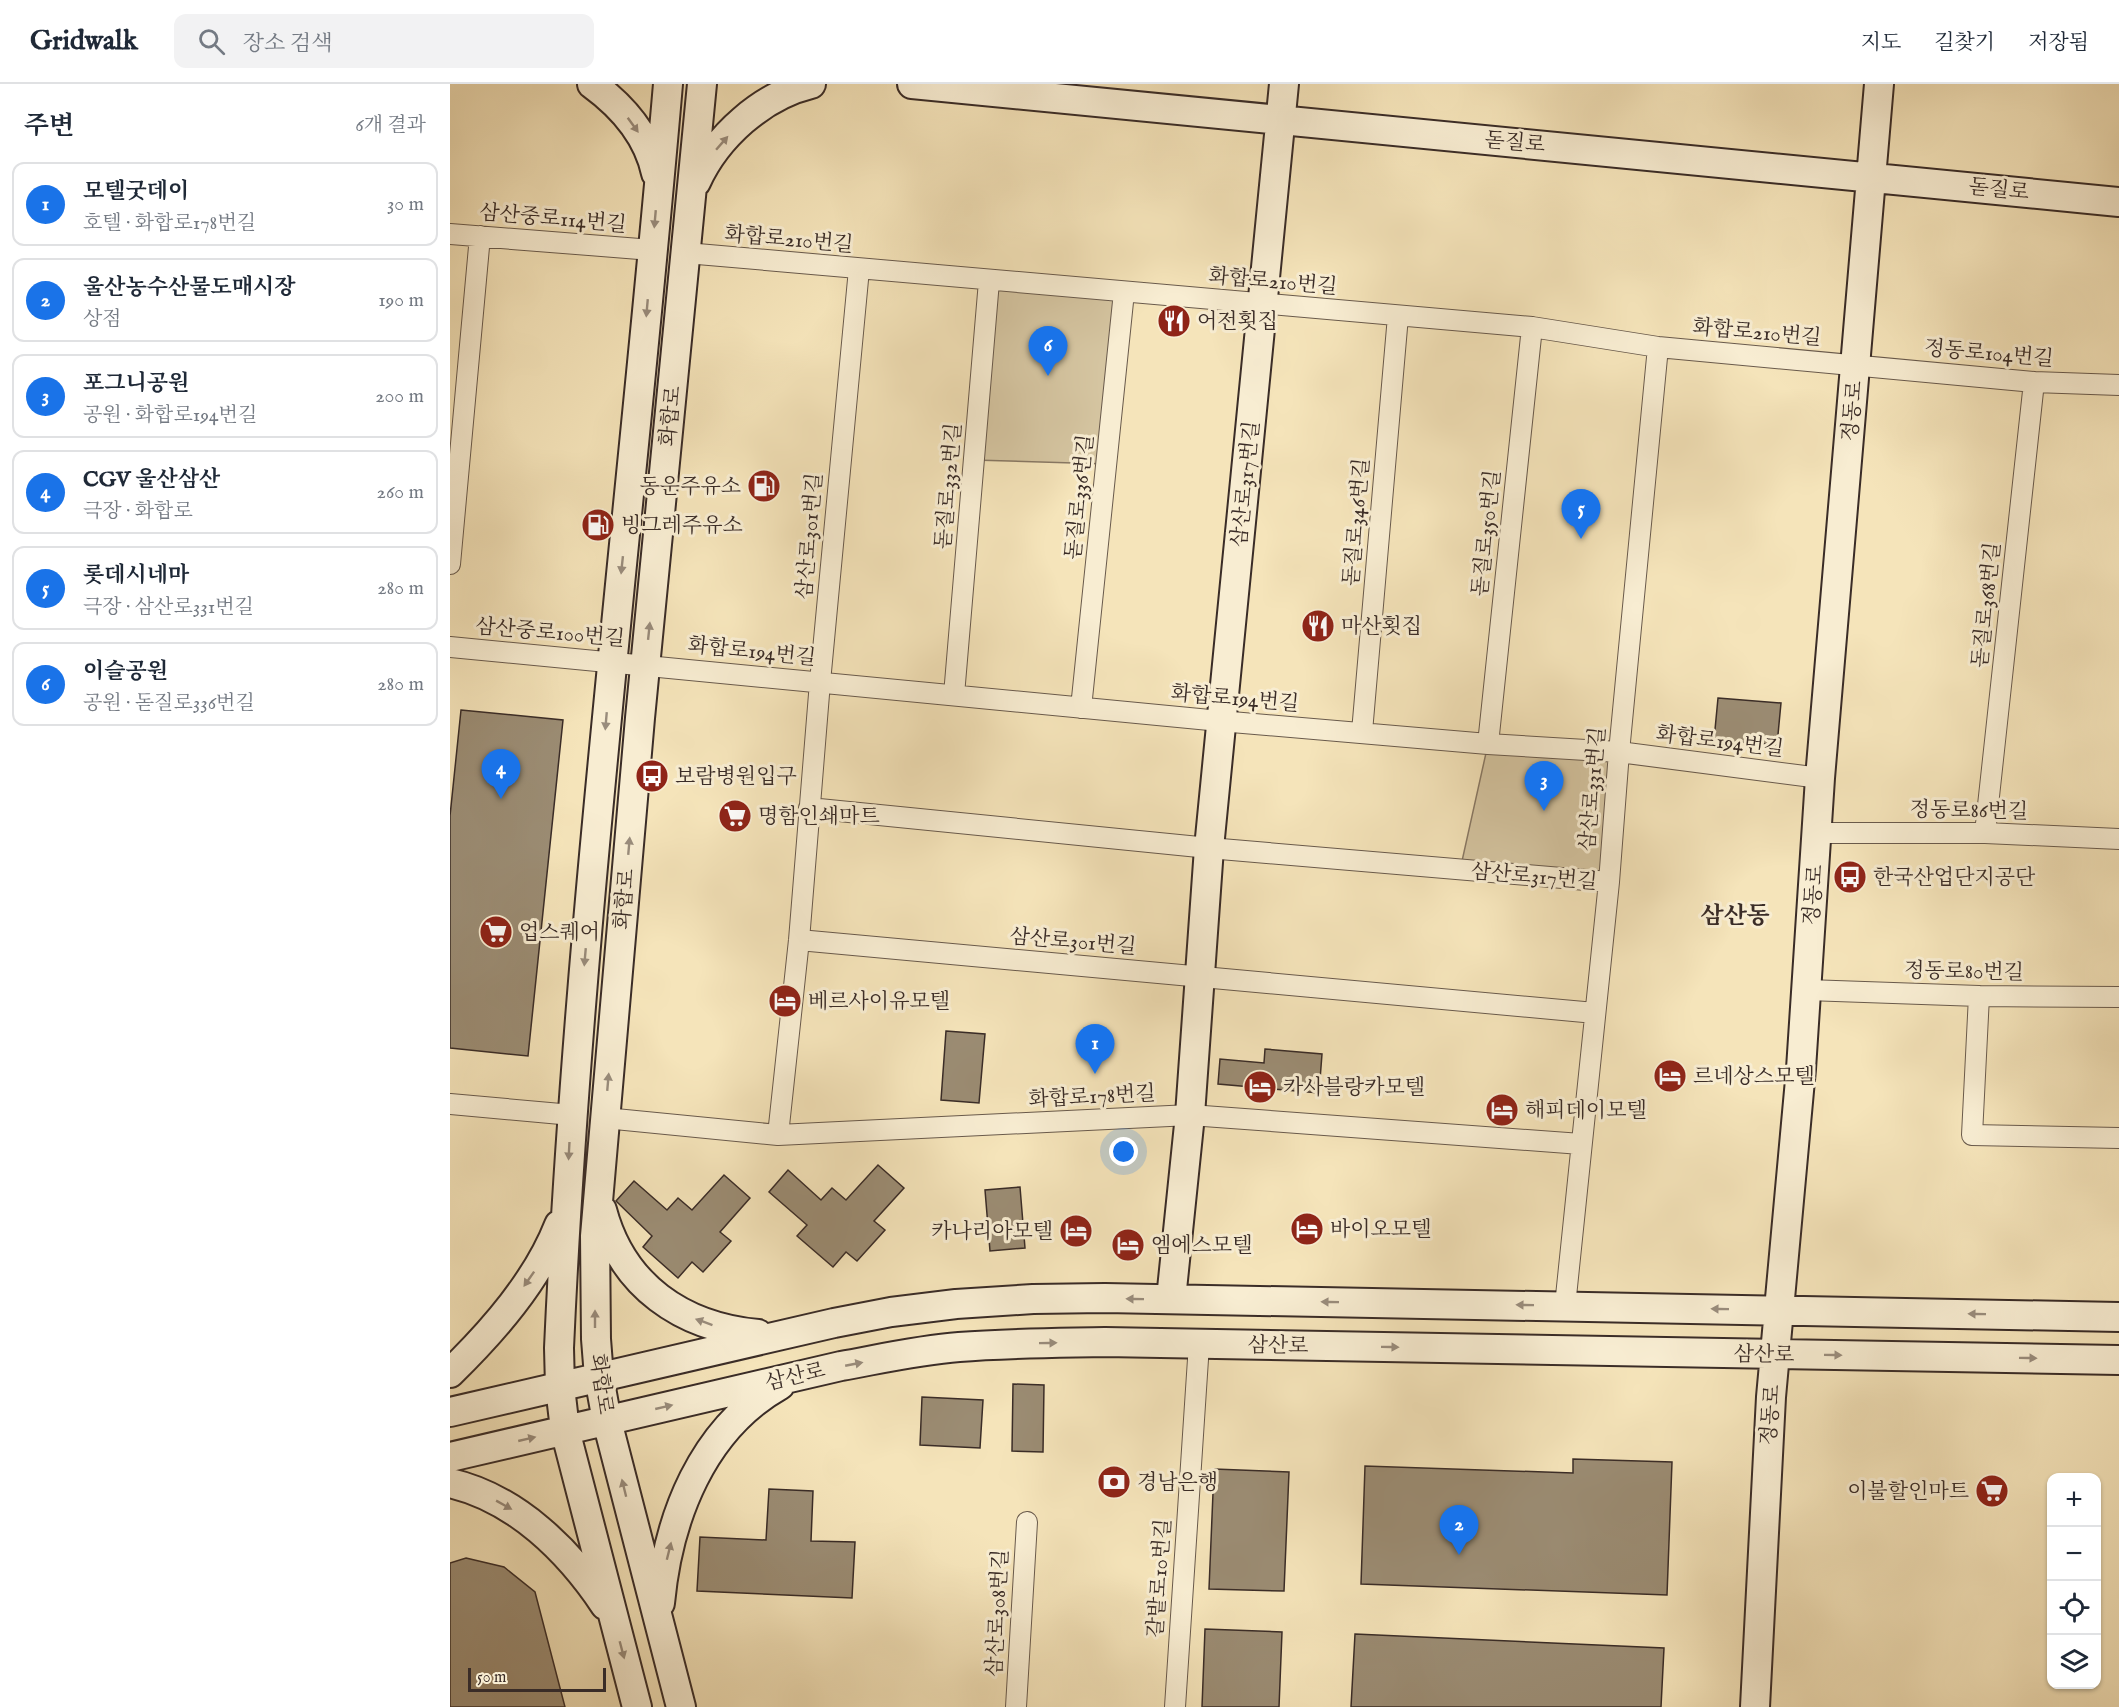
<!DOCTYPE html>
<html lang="ko">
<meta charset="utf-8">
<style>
:root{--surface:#fff;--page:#f2f2f3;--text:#1f2937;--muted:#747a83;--line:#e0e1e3;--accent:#1a73e8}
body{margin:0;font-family:"IM FELL English","Noto Serif KR",serif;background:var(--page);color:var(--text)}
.controls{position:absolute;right:18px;bottom:18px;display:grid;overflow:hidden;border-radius:12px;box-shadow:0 2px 4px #0004}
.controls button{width:54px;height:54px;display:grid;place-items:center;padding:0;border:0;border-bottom:2px solid var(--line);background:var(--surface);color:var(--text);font:30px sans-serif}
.scale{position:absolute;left:18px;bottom:15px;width:138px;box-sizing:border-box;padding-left:6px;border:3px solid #3a2c27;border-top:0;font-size:16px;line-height:21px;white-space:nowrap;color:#3a2c27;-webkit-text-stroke:4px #f8edd2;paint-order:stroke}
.you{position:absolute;left:674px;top:1068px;width:21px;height:21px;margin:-15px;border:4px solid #fff;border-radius:50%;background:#1a73e8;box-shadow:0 0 0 9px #1a73e833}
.badge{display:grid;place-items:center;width:39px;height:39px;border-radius:50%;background:var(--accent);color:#fff;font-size:20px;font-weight:700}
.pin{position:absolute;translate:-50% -50px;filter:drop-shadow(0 2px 3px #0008)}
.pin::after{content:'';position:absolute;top:32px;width:21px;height:18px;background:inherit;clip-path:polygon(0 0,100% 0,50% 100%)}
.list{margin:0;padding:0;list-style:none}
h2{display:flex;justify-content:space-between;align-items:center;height:78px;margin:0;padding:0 24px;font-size:26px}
h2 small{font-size:20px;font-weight:400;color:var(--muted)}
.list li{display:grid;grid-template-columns:39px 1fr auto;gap:18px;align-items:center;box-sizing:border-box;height:84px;margin:0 12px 12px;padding:0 12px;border:2px solid var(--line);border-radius:12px}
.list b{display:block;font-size:22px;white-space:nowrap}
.list p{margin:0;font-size:20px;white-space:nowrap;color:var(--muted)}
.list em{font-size:20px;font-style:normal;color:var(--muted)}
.icon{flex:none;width:33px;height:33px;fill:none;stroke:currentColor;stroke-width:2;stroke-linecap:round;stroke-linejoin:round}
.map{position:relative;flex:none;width:1669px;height:1623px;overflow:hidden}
header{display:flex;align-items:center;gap:36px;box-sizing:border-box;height:84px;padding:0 30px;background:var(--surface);border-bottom:2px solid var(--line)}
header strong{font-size:28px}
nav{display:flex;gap:33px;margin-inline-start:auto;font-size:21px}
.search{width:420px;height:54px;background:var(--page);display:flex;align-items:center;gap:15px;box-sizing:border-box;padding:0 21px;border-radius:12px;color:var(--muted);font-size:22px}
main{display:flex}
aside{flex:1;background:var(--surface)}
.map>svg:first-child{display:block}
</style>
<header>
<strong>Gridwalk</strong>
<div class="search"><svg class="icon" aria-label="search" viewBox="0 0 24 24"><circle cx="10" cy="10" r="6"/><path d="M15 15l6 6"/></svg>장소 검색</div>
<nav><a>지도</a><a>길찾기</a><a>저장됨</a></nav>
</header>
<main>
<aside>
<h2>주변<small>6개 결과</small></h2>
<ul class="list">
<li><span class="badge">1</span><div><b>모텔굿데이</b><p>호텔 · 화합로178번길</p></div><em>30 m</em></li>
<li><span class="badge">2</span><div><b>울산농수산물도매시장</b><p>상점</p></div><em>190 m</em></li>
<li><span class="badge">3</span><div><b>포그니공원</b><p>공원 · 화합로194번길</p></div><em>200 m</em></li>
<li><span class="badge">4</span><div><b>CGV 울산삼산</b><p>극장 · 화합로</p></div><em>260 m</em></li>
<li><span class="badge">5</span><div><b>롯데시네마</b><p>극장 · 삼산로331번길</p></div><em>280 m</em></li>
<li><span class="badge">6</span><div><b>이슬공원</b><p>공원 · 돋질로336번길</p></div><em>280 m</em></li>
</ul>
</aside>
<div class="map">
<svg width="1669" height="1623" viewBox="0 0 1669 1623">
<rect width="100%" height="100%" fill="#f5e4ba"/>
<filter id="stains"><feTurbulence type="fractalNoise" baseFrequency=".00333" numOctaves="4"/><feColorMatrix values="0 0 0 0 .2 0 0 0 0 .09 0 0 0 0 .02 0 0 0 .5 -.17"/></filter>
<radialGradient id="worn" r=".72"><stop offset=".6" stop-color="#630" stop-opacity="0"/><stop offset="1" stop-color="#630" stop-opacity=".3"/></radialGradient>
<path fill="#d5c5a1" stroke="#887864" stroke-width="1.5" d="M539,197L674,208L656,380L524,376Z
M1038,660L1169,668L1159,798L1010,786Z"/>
<path fill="#9b8c73" stroke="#3a2c27" stroke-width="1.5" d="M1268,614L1331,619L1327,661L1264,656Z
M11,626L113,636L78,972L0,964V732Z
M496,947L535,950L529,1019L491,1016Z
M815,965L872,970L869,1009L768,1000L770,975L814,979Z
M428,1081L454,1104L424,1137L435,1146L407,1177L396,1168L383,1183L347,1152L357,1141L319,1108L338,1086L371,1116L382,1104L396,1116Z
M274,1091L300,1114L270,1148L281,1157L253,1188L242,1178L228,1194L193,1163L202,1152L166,1117L184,1097L217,1126L228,1114L242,1126Z
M570,1103L575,1164L540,1167L535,1106Z
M563,1300L594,1301L593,1368L562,1367Z
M472,1313L533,1316L530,1364L470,1361Z
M1123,1375L1222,1378L1217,1511L911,1500L915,1382L1123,1389Z
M764,1385L839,1388L834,1507L759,1505Z
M319,1405L363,1407L361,1457L405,1458L402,1514L247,1507L250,1453L316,1456Z
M16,1474L54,1483L85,1508L115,1623H0V1479Z
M755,1545L832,1548L829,1623H752Z
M905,1550L1214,1564L1211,1623H901Z"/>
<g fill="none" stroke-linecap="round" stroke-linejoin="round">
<defs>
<path id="street" d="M0,150L202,166
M236,169L1082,243L1208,263L1584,298L1669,301
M0,480L30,152
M0,563L770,637L1038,660L1169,668L1370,694
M504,611L539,197
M631,624L674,208
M912,648L948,232
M1038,660L1082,243
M359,724L759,764L1159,798
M1367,749H1535L1669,755
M1535,749L1584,298
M349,856L1145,929
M1357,906L1529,912L1669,913
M1529,912L1522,1051L1669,1054
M0,1020L122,1031
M155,1034L328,1051L740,1031L1131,1060
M328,1051L349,856L370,598L409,185
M1115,1222L1159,798L1169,668L1208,263
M566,1623L577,1438
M725,1623L749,1260"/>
<path id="secondary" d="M142,0C172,22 198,52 206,89
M462,0L1669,118
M246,98C267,52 312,12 361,0
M152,1126C172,1202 232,1243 308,1250
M721,1215L740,1031L759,764L834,0
M0,1289C43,1247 87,1197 109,1141
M0,1328L384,1239L441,1228L506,1220L583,1215L655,1214L1669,1233
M0,1373L391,1282C430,1275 469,1266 509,1263C557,1259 606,1259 655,1258L1669,1276
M0,1399C66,1414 119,1467 155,1521
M210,1519C218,1434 252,1345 330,1301
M187,1623L115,1346L110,1303L109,1264C128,841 182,421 218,0
M231,1623L157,1337L149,1293L146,1255L145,1152L190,634L252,0
M1305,1623L1321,1313L1351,985L1370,694L1429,0"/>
</defs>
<use href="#street" stroke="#695a4c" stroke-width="22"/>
<use href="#secondary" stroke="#3a2c27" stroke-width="32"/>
<use href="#street" stroke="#f8edd2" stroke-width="20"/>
<use href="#secondary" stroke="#f8edd2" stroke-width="28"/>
</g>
<defs><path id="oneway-solid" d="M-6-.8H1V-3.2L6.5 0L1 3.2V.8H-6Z" transform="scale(1.5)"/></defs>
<g fill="#998c7c">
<use href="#oneway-solid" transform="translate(183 41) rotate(54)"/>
<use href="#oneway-solid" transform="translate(272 59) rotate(-49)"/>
<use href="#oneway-solid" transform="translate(205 135) rotate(95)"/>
<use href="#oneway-solid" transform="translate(197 224) rotate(95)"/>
<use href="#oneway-solid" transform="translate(172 481) rotate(96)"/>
<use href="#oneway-solid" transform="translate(199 547) rotate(-84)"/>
<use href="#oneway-solid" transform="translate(156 637) rotate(95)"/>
<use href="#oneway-solid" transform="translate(179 762) rotate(-85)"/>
<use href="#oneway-solid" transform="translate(135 873) rotate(95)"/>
<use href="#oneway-solid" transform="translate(158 998) rotate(-85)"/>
<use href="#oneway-solid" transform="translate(119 1067) rotate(93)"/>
<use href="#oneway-solid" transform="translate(79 1195) rotate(125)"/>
<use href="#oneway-solid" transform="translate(685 1215) rotate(-179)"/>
<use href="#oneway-solid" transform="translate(880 1218) rotate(-179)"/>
<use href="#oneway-solid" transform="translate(1075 1221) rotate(-179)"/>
<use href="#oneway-solid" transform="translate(1270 1225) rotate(-179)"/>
<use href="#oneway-solid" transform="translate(1527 1230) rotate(-179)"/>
<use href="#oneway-solid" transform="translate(145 1235) rotate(-90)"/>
<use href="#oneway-solid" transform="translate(254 1238) rotate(-160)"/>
<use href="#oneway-solid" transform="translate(598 1259) rotate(-1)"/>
<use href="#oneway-solid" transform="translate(940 1263) rotate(1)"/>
<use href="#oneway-solid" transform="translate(1383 1271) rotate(1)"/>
<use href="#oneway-solid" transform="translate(1578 1274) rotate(1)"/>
<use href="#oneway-solid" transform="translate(404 1280) rotate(-11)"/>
<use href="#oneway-solid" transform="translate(214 1323) rotate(-13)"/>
<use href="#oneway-solid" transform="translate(77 1355) rotate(-13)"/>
<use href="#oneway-solid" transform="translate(174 1404) rotate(-104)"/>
<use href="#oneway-solid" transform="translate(54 1421) rotate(29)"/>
<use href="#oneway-solid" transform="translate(219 1467) rotate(-76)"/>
<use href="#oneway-solid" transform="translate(172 1566) rotate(75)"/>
</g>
<defs>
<symbol id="restaurant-disc" viewBox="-11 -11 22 22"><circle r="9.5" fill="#8f2418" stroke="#f8edd2"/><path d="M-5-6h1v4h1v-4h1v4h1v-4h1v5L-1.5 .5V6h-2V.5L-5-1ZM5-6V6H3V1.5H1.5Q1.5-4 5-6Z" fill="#fff"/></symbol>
<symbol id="fuel-disc" viewBox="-11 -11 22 22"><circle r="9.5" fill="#8f2418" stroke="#f8edd2"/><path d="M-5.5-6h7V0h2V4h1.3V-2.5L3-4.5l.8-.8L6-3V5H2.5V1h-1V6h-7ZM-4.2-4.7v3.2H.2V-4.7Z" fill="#fff"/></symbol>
<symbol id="bus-disc" viewBox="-11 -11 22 22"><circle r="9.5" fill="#8f2418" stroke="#f8edd2"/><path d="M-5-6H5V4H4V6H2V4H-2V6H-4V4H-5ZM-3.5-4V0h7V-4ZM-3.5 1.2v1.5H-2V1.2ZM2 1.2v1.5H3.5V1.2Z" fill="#fff"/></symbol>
<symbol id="supermarket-disc" viewBox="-11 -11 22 22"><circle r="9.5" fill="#8f2418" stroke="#f8edd2"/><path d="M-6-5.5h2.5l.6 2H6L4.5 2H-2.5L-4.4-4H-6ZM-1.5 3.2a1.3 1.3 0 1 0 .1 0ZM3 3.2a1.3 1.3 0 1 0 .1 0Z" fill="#fff"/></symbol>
<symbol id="hotel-disc" viewBox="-11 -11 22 22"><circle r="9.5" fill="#8f2418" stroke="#f8edd2"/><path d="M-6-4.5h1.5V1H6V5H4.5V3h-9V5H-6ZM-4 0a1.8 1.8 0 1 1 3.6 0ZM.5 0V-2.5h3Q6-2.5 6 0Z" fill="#fff"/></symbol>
<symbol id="bank-disc" viewBox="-11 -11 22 22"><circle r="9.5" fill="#8f2418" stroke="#f8edd2"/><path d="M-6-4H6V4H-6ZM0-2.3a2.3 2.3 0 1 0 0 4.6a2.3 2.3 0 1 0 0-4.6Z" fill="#fff"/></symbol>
</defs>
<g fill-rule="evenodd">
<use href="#restaurant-disc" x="705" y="218" width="38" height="38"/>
<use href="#fuel-disc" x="295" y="383" width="38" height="38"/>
<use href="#fuel-disc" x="129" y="422" width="38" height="38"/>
<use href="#restaurant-disc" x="849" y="523" width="38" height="38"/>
<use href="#bus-disc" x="183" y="673" width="38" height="38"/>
<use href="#supermarket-disc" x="266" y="713" width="38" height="38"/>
<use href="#bus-disc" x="1381" y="774" width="38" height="38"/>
<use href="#supermarket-disc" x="27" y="829" width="38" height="38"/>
<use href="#hotel-disc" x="316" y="898" width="38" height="38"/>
<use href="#hotel-disc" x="1201" y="973" width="38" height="38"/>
<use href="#hotel-disc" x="791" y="984" width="38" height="38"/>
<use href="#hotel-disc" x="1033" y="1007" width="38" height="38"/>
<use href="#hotel-disc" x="838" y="1126" width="38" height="38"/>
<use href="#hotel-disc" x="607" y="1128" width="38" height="38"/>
<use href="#hotel-disc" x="659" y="1142" width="38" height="38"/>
<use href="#bank-disc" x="645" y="1379" width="38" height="38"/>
<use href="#supermarket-disc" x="1523" y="1388" width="38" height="38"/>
</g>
<g text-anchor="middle" stroke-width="6" stroke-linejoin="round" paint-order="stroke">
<g font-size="21" fill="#3a2c27" stroke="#f8edd2">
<text transform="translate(1065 58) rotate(5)" y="7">돋질로</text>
<text transform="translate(1549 105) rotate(6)" y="7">돋질로</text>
<text transform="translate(103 134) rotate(5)" y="7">삼산중로114번길</text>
<text transform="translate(339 155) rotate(5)" y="7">화합로210번길</text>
<text transform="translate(823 197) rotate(5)" y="7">화합로210번길</text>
<text transform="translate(1307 248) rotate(5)" y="7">화합로210번길</text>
<text transform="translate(1539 269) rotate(5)" y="7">정동로104번길</text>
<text transform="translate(1402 327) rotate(-85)" y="7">정동로</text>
<text transform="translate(220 332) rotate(-84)" y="7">화합로</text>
<text transform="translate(795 400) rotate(-84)" y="7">삼산로317번길</text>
<text transform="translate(498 402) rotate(-85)" y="7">돋질로332번길</text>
<text transform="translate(629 413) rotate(-84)" y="7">돋질로336번길</text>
<text transform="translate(906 438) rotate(-85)" y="7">돋질로346번길</text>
<text transform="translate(1036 449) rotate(-84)" y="7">돋질로350번길</text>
<text transform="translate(359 452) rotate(-85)" y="7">삼산로301번길</text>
<text transform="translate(1536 521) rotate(-84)" y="7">돋질로368번길</text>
<text transform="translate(100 548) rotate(5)" y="7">삼산중로100번길</text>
<text transform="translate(302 567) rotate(6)" y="7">화합로194번길</text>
<text transform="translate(785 614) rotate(5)" y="7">화합로194번길</text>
<text transform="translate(1270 657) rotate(7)" y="7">화합로194번길</text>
<text transform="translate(1142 705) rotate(-85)" y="7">삼산로331번길</text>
<text transform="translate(1519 726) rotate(1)" y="7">정동로86번길</text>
<text transform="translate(1084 792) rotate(5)" y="7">삼산로317번길</text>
<text transform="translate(1363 811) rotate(-86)" y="7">정동로</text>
<text transform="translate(174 815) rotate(-85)" y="7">화합로</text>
<text transform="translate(623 857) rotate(5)" y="7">삼산로301번길</text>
<text transform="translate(1514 887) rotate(1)" y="7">정동로80번길</text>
<text transform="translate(642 1012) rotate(-3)" y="7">화합로178번길</text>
<text transform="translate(828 1261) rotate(1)" y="7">삼산로</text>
<text transform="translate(1314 1270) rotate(1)" y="7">삼산로</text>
<text transform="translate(345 1292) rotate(-13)" y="7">삼산로</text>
<text transform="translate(152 1300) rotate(82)" y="7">화합로</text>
<text transform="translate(1320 1331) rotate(-86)" y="7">정동로</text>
<text transform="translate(709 1494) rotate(-86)" y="7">갈밭로10번길</text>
<text transform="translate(547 1529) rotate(-87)" y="7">삼산로308번길</text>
</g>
<g font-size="21" fill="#3a2c27" stroke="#f8edd2" text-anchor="start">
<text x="747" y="244">어전횟집</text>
<text x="291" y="409" text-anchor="end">동운주유소</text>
<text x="171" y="448">빙그레주유소</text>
<text x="891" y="549">마산횟집</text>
<text x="225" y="699">보람병원입구</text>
<text x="308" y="739">명함인쇄마트</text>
<text x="1423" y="800">한국산업단지공단</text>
<text x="69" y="855">업스퀘어</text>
<text x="358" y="924">베르사이유모텔</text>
<text x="1243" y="999">르네상스모텔</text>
<text x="833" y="1010">카사블랑카모텔</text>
<text x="1075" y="1033">해피데이모텔</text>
<text x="880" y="1152">바이오모텔</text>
<text x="603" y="1154" text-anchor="end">카나리아모텔</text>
<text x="701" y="1168">엠에스모텔</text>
<text x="687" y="1405">경남은행</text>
<text x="1519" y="1414" text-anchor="end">이불할인마트</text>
</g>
<g font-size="24" font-weight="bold" fill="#3a2c27" stroke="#f8edd2">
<text x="1285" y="839">삼산동</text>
</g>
</g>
<rect width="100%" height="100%" filter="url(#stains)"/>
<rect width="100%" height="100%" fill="url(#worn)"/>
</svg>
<div class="controls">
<button>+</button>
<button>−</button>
<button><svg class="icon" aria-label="locate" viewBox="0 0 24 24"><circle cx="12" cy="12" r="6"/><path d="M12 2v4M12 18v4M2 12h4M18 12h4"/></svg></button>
<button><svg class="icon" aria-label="layers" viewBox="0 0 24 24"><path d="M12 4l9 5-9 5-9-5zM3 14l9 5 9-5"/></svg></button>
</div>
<div class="scale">50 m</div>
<div class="you"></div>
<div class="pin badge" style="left:645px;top:990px">1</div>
<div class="pin badge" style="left:1009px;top:1471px">2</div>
<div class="pin badge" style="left:1094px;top:727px">3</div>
<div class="pin badge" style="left:51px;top:715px">4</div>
<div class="pin badge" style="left:1131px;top:455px">5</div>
<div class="pin badge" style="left:598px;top:292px">6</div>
</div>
</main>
